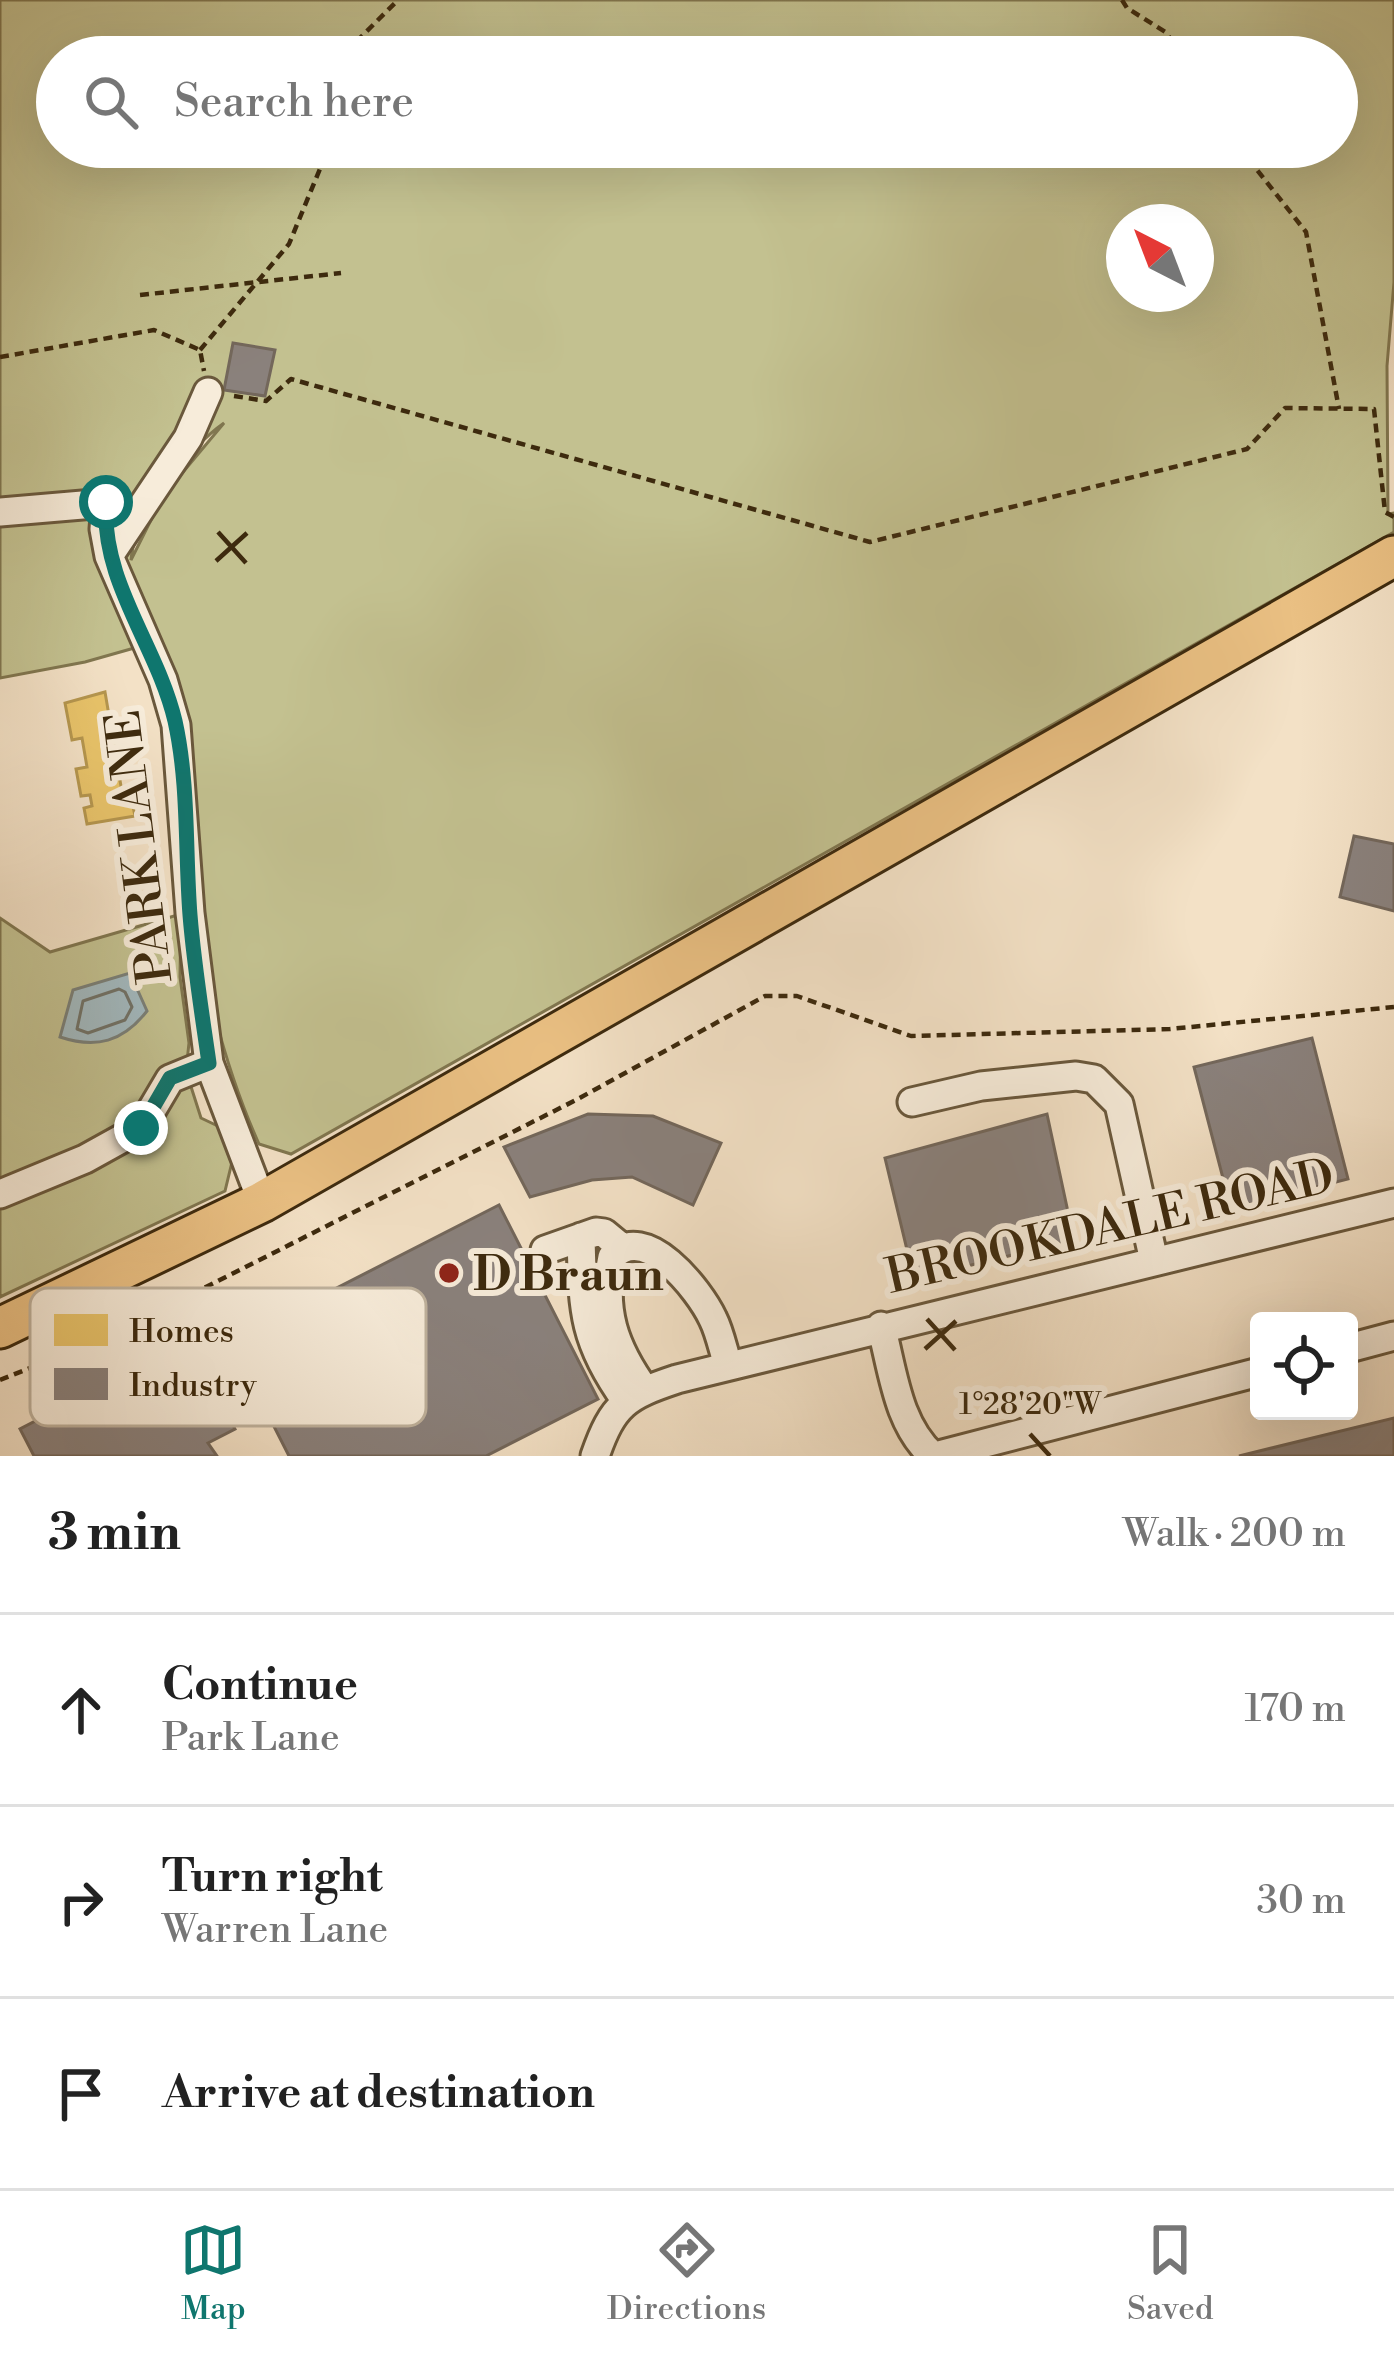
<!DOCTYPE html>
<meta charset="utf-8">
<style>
:root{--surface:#fff;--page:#f6f6f6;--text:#222;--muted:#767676;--line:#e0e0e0;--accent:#0f766e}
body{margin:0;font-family:"Libre Bodoni",serif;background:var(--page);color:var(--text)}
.controls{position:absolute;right:36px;bottom:36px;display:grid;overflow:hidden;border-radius:12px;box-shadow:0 12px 48px #0002}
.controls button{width:108px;height:108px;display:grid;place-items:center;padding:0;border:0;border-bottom:3px solid var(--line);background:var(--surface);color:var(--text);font:60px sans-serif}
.compass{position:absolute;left:1106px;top:204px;width:108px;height:108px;border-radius:50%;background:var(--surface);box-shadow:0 12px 48px #0002;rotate:318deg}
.stop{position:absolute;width:36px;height:36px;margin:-27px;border:9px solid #0f766e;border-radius:50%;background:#fff}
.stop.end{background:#0f766e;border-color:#fff;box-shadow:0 3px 12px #0008}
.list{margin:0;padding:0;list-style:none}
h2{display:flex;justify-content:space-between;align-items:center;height:156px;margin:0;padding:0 48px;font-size:51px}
h2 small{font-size:39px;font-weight:400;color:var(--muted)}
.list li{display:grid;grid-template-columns:78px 1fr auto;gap:36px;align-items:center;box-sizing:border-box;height:192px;padding:0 48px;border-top:3px solid var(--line)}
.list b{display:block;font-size:45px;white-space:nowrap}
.list p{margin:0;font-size:39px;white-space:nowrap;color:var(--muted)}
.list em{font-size:39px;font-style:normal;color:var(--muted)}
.icon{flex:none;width:66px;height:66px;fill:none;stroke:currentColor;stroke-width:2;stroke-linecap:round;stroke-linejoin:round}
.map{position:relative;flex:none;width:1394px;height:1456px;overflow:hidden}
.search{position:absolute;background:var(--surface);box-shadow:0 12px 48px #0002;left:36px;right:36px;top:36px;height:132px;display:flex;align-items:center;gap:30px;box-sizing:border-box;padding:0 42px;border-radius:66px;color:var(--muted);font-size:45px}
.sheet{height:732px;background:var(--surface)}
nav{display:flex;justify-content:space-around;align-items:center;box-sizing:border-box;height:168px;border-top:3px solid var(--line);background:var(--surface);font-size:33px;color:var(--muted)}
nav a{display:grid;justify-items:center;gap:6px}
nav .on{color:var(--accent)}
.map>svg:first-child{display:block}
</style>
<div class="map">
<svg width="1394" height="1456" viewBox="0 0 1394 1456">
<rect width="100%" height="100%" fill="#f3e1c6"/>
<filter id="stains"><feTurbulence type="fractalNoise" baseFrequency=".00167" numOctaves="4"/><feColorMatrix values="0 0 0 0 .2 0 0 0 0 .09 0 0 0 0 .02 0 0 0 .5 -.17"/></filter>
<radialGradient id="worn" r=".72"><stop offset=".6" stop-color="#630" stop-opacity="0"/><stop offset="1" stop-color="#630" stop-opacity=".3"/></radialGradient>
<path fill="#c3c190" stroke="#80764f" stroke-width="3" fill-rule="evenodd" d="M0,0H1394V282L1387,366L1388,514L1394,513V532L291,1154L259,1144C191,994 178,806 152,643L85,662L0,678ZM57,57H1337V147H57ZM1124,222H1196V294H1124ZM224,423L163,496L131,560C134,518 189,447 224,423Z
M181,914L180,977L189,1043L186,1071L201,1118L222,1128L232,1162L225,1191L0,1297V918L50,952Z"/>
<path fill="#a2bac1" stroke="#7a8079" stroke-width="3" d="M130,973L147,1011C123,1042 96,1049 60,1037L73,990Z"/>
<path fill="#e9c46a" stroke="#b5964e" stroke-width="3" d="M105,692L123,798L131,797L135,816L87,824L84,808L92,806L90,795L81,796L76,769L87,767L82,738L72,740L65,703Z"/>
<path fill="#8a817c" stroke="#73675b" stroke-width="3" d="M233,343L275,350L265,396L224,390Z
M1354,836L1394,844V911L1340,897Z
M1312,1038L1348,1179L1231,1209L1194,1067Z
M588,1114L653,1116L721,1143L693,1205L632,1177L592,1180L530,1197L504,1147Z
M1047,1114L1074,1240L914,1279L885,1158Z
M499,1205L598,1399L486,1456H289L231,1342Z
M166,1329L179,1350L191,1343L235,1429L208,1443L217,1456H34L20,1429L151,1361L144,1343Z
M1394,1418V1456H1239Z"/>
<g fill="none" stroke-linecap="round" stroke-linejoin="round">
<path stroke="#707268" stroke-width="3" d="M119,989L125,992L132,1007L125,1020L88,1033L77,1029L83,1001Z"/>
<defs>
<path id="minor" d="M0,512L106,503L104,529L109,556L163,680L176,725L190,913L209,1063L262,1202
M109,556L188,438L208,392
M912,1102L981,1086L1076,1076L1094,1079L1119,1104L1154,1261
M0,1194L85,1159L141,1128L170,1079L209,1063
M581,1237C583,1309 582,1340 626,1401
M545,1250L596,1232L604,1233L621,1247
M881,1326C893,1371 897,1424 933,1456
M1349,1348L1394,1336
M645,1390C614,1347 601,1310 612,1257C644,1220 699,1289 713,1319C720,1333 723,1350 728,1365
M595,1456C613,1404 626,1396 677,1379L1394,1203
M935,1456L1259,1372"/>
<path id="highway" d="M0,1328L262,1202L1394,556"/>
</defs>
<use href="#minor" stroke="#6a583c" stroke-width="33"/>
<use href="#highway" stroke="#3d2a0e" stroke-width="45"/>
<path stroke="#3d2a0e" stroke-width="4.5" stroke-dasharray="9 6" stroke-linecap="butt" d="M1122,0L1127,8L1167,33L1180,57
M354,57L358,40L398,0
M1239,147L1306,232L1339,409
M140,295L341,273
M200,350L289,244L329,147
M0,357L154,330L200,350L204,371
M234,396L266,401L291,379L870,542L1247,449L1285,408L1374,409L1385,512L1394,517
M103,1339L112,1310
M0,1380L103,1339L576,1100L765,996H797L911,1036L1170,1029L1394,1007"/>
<use href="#minor" stroke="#f7ecda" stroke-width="27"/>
<use href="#highway" stroke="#eac083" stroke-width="39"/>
</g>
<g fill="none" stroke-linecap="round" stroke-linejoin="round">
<path stroke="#0f766e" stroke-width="15" d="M106,502C101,583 157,645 175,721C189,784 185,851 190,915C194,965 202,1014 209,1063L170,1078L141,1128"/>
</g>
<path fill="none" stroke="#3d2a0e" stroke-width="4.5" d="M218,532L246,563M216,561L247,533M927,1319L955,1350M925,1349L956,1321M1030,1434L1050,1456"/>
<circle fill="#8f2418" stroke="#f7ecda" stroke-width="4.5" cx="449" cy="1273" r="12"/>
<g text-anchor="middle" stroke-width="12" stroke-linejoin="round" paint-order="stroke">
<g font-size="48" fill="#3d2a0e" stroke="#f7ecda">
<text transform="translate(138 847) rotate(-97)" y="17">PARK LANE</text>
<text transform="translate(1110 1225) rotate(-13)" y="17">BROOKDALE ROAD</text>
</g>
<g font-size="48" font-weight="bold" fill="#3d2a0e" stroke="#f7ecda" text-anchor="start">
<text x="473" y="1290">D Braun</text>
</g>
</g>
<rect x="30" y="1288" width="396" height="138" rx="18" fill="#f7ecda" stroke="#bfb29d" stroke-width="3"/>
<rect x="54" y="1314" width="54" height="32" fill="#e9c46a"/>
<rect x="54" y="1368" width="54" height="32" fill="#8a817c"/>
<g font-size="33" fill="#3d2a0e">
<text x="129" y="1342">Homes</text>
<text x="129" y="1396">Industry</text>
</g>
<g font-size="30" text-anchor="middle" fill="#3d2a0e" stroke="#f7ecda" stroke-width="12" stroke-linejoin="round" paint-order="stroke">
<text x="1030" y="1414">1°28'20"W</text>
</g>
<rect width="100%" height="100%" filter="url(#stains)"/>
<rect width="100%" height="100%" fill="url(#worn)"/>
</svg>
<div class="controls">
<button><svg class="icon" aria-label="locate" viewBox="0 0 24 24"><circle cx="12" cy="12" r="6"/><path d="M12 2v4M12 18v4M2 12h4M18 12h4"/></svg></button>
</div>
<svg class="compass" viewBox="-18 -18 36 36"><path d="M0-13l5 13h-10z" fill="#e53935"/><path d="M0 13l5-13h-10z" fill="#767676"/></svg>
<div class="stop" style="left:106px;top:502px"></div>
<div class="stop end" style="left:141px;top:1128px"></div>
<div class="search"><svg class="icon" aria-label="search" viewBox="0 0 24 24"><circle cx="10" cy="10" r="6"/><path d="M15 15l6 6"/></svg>Search here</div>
</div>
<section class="sheet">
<h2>3 min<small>Walk · 200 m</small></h2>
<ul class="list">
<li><svg class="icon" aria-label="ahead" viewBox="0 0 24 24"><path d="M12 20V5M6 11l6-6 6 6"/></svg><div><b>Continue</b><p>Park Lane</p></div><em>170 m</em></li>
<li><svg class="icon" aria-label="right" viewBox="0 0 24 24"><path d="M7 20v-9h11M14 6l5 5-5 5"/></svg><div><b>Turn right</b><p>Warren Lane</p></div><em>30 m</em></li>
<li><svg class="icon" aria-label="arrive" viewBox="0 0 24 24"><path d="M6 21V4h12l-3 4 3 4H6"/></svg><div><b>Arrive at destination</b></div></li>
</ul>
</section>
<nav>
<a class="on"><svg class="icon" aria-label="map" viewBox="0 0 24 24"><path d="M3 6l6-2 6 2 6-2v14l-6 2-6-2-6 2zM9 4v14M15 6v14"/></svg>Map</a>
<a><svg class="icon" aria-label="directions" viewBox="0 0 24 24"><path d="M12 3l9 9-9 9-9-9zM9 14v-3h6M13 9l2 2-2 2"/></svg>Directions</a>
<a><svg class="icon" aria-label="saved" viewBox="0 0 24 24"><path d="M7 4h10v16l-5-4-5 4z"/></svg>Saved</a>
</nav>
